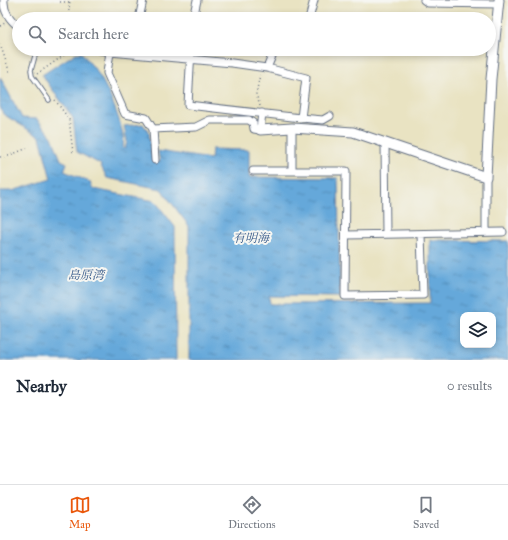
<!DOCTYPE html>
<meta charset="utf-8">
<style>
:root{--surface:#fff;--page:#f2f2f3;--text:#1f2937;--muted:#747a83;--line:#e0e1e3;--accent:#ea580c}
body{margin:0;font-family:"IM FELL Great Primer","Noto Serif JP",serif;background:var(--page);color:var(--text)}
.controls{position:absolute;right:12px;bottom:12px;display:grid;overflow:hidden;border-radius:8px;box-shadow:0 2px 6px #0003}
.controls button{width:36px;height:36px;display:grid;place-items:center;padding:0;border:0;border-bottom:1px solid var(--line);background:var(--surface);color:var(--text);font:20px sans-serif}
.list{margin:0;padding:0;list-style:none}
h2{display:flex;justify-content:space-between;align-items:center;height:52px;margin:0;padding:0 16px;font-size:17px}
h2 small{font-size:13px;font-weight:400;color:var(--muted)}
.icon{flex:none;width:22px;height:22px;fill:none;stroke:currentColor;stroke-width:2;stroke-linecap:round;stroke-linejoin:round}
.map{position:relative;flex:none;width:508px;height:360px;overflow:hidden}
.search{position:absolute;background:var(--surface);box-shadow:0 2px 6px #0003;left:12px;right:12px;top:12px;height:44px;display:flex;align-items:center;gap:10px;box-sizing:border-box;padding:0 14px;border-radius:22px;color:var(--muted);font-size:15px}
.sheet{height:124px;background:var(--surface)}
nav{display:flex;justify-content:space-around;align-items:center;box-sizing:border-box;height:56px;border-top:1px solid var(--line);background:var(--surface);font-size:11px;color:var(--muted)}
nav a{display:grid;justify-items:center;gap:2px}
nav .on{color:var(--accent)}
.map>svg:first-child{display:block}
</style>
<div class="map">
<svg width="508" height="360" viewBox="0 0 508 360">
<defs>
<pattern id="water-ripples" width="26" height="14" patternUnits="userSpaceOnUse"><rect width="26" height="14" fill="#65a8da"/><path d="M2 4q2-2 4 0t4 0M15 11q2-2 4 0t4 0" fill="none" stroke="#5289b4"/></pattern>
</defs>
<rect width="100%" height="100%" fill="#f6f6f2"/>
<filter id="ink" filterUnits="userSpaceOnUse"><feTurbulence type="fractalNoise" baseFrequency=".025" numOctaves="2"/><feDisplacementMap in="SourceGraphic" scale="8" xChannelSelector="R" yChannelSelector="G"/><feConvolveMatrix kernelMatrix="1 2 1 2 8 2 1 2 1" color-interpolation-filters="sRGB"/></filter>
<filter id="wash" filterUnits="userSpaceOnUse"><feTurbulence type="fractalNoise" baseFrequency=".012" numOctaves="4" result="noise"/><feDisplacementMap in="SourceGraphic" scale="16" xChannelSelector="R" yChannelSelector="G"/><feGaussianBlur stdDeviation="0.9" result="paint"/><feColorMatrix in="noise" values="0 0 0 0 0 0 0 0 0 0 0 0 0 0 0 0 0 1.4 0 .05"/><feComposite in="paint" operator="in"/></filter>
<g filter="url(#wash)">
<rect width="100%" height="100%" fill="#e9e3c2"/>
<path fill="url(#water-ripples)" stroke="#406c9c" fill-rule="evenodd" d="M76,53H82C87,60 94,67 99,75C108,89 127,132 123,148L125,149L127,141L124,126L143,124L149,133L153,163L160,162L158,151L211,159L212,149L249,150V177L338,178L340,297L269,296L270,304L430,303V240L508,241V360H189V226L161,189L107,178L100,164L77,152L73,118L42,75ZM463,315H493V345H463Z
M0,77L22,118L37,119L52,137L61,160L67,163L64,171L90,182L93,189L155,201L175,227L176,360H0V191H12L51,179L40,137L3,114L0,106Z"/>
</g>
<g filter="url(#ink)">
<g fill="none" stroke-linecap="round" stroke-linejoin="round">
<defs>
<path id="service" d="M37,49L31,70L32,76L49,100"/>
<path id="minor" d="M4,0C3,12 10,20 19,27
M424,0L428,3L499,4
M139,19L143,0
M193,19L197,0
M309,19L314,0
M96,49L110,52L232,63L267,68L306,78L301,118
M191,49L188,105L301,118L323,120L330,116
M110,52L107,73L125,114L146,118L153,129L196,127L210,120H249L253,123L254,129L260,130L262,113
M267,68L275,49
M292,128V171
M153,129L155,160
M385,143L386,233
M253,171H346L345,296L423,295L421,234
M486,177V231
M347,235L503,232"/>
<path id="tertiary" d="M260,130L292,128L353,132L486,177L491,79L499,0"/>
</defs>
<use href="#service" stroke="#636e81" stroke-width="5.5"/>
<use href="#minor" stroke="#636e81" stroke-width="9"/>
<use href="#tertiary" stroke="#636e81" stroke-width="11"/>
<path stroke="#636e81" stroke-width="1.5" stroke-dasharray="1 3" stroke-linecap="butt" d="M60,2H70
M68,19L70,0
M0,26L5,23
M0,44L10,73
M37,74L73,49
M55,100L69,119L73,153
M260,106L256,94L260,75
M0,157L8,156L30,147"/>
<use href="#service" stroke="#fff" stroke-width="3.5"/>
<use href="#minor" stroke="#fff" stroke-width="7"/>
<use href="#tertiary" stroke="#fff" stroke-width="9"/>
</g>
</g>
<g text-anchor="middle" stroke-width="4" stroke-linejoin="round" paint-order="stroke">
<g font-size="12" font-style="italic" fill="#355989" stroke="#f6f6f2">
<text x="251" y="242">有明海</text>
<text x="86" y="279">島原湾</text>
</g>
</g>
</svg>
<div class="controls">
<button><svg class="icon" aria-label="layers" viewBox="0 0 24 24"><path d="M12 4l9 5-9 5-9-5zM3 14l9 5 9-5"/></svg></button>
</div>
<div class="search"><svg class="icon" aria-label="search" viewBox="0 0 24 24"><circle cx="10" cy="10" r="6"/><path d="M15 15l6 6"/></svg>Search here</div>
</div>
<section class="sheet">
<h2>Nearby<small>0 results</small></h2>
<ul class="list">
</ul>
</section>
<nav>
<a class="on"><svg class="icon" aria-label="map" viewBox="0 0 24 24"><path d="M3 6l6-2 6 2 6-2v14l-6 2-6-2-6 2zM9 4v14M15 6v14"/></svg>Map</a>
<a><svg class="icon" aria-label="directions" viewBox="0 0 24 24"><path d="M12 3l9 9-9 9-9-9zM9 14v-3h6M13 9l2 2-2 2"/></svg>Directions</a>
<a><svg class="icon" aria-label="saved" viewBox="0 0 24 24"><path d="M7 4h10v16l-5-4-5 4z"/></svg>Saved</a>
</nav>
